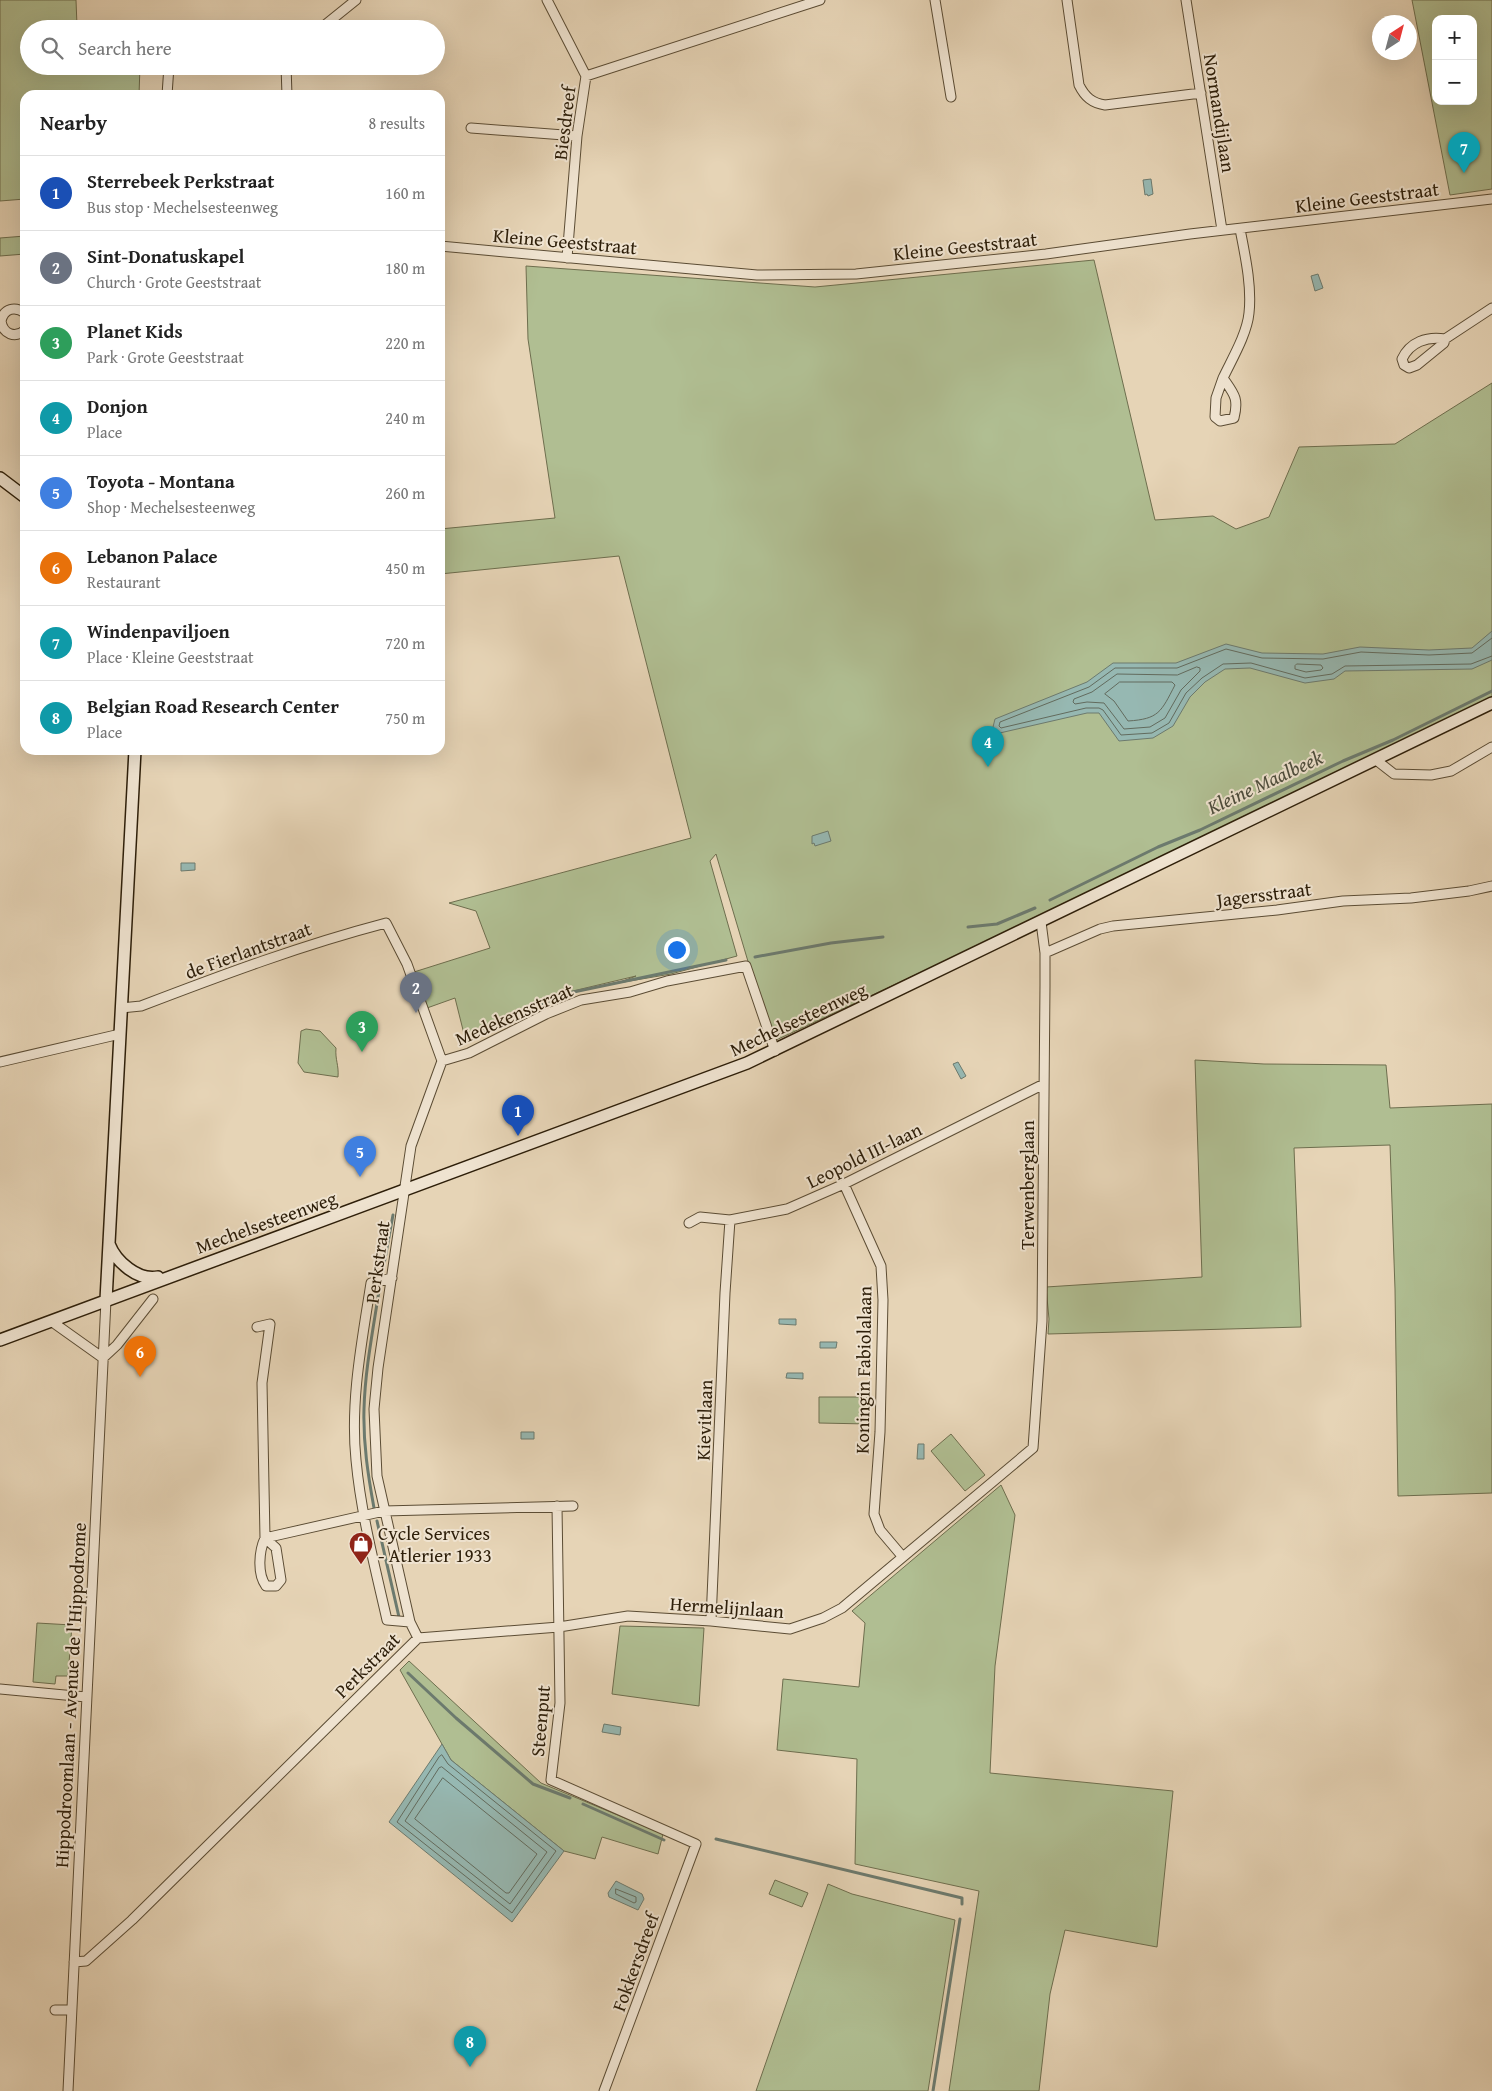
<!DOCTYPE html>
<meta charset="utf-8">
<style>
:root{--surface:#fff;--page:#f2f2f2;--text:#222;--muted:#767676;--line:#e0e0e0;--accent:#db2777}
body{margin:0;font-family:"Gentium Book Plus",serif;background:var(--page);color:var(--text)}
.controls{position:absolute;right:15px;top:15px;display:grid;overflow:hidden;border-radius:10px;box-shadow:0 5px 20px #0002}
.controls button{width:45px;height:45px;display:grid;place-items:center;padding:0;border:0;border-bottom:1px solid var(--line);background:var(--surface);color:var(--text);font:25px sans-serif}
.compass{position:absolute;left:1372px;top:15px;width:45px;height:45px;border-radius:50%;background:var(--surface);box-shadow:0 5px 20px #0002;rotate:36deg}
.you{position:absolute;left:676px;top:949px;width:18px;height:18px;margin:-12px;border:4px solid #fff;border-radius:50%;background:#1a73e8;box-shadow:0 0 0 8px #1a73e833}
.badge{display:grid;place-items:center;width:32px;height:32px;border-radius:50%;background:var(--accent);color:#fff;font-size:16px;font-weight:700}
.pin{position:absolute;translate:-50% -41px;filter:drop-shadow(0 1px 2px #0008)}
.pin::after{content:'';position:absolute;top:26px;width:18px;height:15px;background:inherit;clip-path:polygon(0 0,100% 0,50% 100%)}
.list{margin:0;padding:0;list-style:none}
h2{display:flex;justify-content:space-between;align-items:center;height:65px;margin:0;padding:0 20px;font-size:21px}
h2 small{font-size:16px;font-weight:400;color:var(--muted)}
.list li{display:grid;grid-template-columns:32px 1fr auto;gap:15px;align-items:center;box-sizing:border-box;height:75px;padding:0 20px;border-top:1px solid var(--line)}
.list b{display:block;font-size:19px;white-space:nowrap}
.list p{margin:0;font-size:16px;white-space:nowrap;color:var(--muted)}
.list em{font-size:16px;font-style:normal;color:var(--muted)}
.icon{flex:none;width:28px;height:28px;fill:none;stroke:currentColor;stroke-width:2;stroke-linecap:round;stroke-linejoin:round}
.map{position:relative;flex:none;width:1492px;height:2091px;overflow:hidden}
.search{position:absolute;background:var(--surface);box-shadow:0 5px 20px #0002;left:20px;top:20px;width:425px;height:55px;display:flex;align-items:center;gap:12px;box-sizing:border-box;padding:0 18px;border-radius:28px;color:var(--muted);font-size:19px}
.panel{position:absolute;background:var(--surface);box-shadow:0 5px 20px #0002;left:20px;top:90px;width:425px;height:665px;border-radius:15px}
.map>svg:first-child{display:block}
</style>
<div class="map">
<svg width="1492" height="2091" viewBox="0 0 1492 2091">
<rect width="100%" height="100%" fill="#e6d4b6"/>
<filter id="stains"><feTurbulence type="fractalNoise" baseFrequency=".004" numOctaves="4"/><feColorMatrix values="0 0 0 0 .2 0 0 0 0 .09 0 0 0 0 .02 0 0 0 .5 -.17"/></filter>
<radialGradient id="worn" r=".72"><stop offset=".6" stop-color="#630" stop-opacity="0"/><stop offset="1" stop-color="#630" stop-opacity=".3"/></radialGradient>
<path fill="#b0be92" stroke="#6e6e4e" fill-rule="evenodd" d="M0,0H76L77,26L119,29H29V66H140L139,95H25V199L0,201Z
M1412,0H1492V189L1450,195ZM1436,19H1473V101H1436Z
M25,236V254L0,256V238Z
M1094,260L1155,520L1213,516L1236,529L1269,517L1299,447L1395,444L1492,383V699L1150,865L772,1042L716,854L710,861L737,956L671,974L618,983L636,976L556,995L465,1038L455,998L427,1008L414,972L490,948L476,911L449,903L691,838L619,556L440,574V529L555,518L528,339L526,266L815,287Z
M306,1029L320,1031L336,1048C335,1060 339,1065 338,1077L304,1072L298,1063L301,1031Z
M1195,1060L1264,1064L1386,1065L1390,1108L1492,1104V1493L1398,1496L1395,1289L1390,1145L1294,1148L1301,1327L1048,1334L1049,1319L1046,1287L1202,1277Z
M819,1397H868V1424L819,1423Z
M951,1434L985,1475L965,1491L931,1451Z
M1001,1485L1015,1515L995,1666L990,1773L1173,1791L1157,1947L1065,1930L1050,1994L1039,2091H949L979,1891L855,1864L857,1759L777,1750L783,1679L859,1687L865,1623L852,1611Z
M37,1623L72,1625L68,1676H56L55,1684L33,1682Z
M620,1626L704,1628L699,1706L612,1694Z
M409,1661L541,1783L663,1834L658,1854L602,1837L595,1859L564,1851L451,1760L400,1670Z
M775,1880L808,1893L802,1907L769,1894Z
M828,1884L852,1894L955,1920L928,2091H756Z"/>
<path fill="#96b8b2" stroke="#6c7a6e" d="M1151,179L1153,194L1148,196L1147,194L1145,195L1143,180Z
M1318,274L1323,288L1315,291L1311,276Z
M1492,631V660L1472,669L1345,671L1334,679L1305,683L1250,668L1225,669L1205,682L1190,697L1173,726L1153,738L1119,741L1099,713H1087L991,735L995,719L1087,682L1113,663H1176L1226,644L1262,653L1323,654L1360,647L1429,650L1472,648Z
M828,831L831,841L815,846L814,843L812,844V836Z
M181,863H195V870L181,871Z
M958,1062L966,1076L961,1079L953,1064Z
M779,1319H796V1325L779,1324Z
M820,1342H837L836,1348H820Z
M787,1373H803V1379L786,1378Z
M521,1432H534V1439H521Z
M918,1444H924V1459H917Z
M604,1724L621,1727L620,1735L602,1732Z
M442,1744L451,1760L564,1851L512,1922L389,1822Z
M616,1881L642,1894L644,1899L638,1910L609,1897L608,1893Z"/>
<g fill="none" stroke-linecap="round" stroke-linejoin="round">
<path stroke="#626b5e" stroke-width="1" d="M1492,638L1472,653L1429,655L1361,652L1323,659L1262,658L1226,649L1177,668H1115L1089,687L1000,722L999,726L1001,728L1086,708H1099L1103,710L1121,735L1152,733L1169,723L1186,693L1202,678L1223,664L1251,663L1305,678L1332,674L1345,666L1471,664L1492,656
M1297,664L1321,665L1323,668L1321,670L1306,672L1295,669V666Z
M1197,667L1200,668V671L1181,690L1165,718L1150,727L1124,729L1104,703L1087,702L1075,704L1073,702L1074,699L1092,692L1117,674L1177,675Z
M1120,682H1172L1175,685C1161,712 1159,719 1128,721L1114,701L1105,694Z
M442,1755L448,1764L556,1851L512,1913L397,1822L439,1757Z
M442,1767L547,1852L510,1904L405,1821L439,1768Z
M443,1778L537,1854L509,1893H506L415,1819Z
M616,1889L636,1897V1902L634,1903L616,1894Z"/>
<path stroke="#6c7a6e" stroke-width="3" d="M1050,900L1158,847L1200,830L1343,761L1393,740L1492,691
M968,927L997,924L1035,908
M755,957L831,943L883,937
M470,1039L564,994L726,960
M382,1275L393,1215
M374,1508C368,1475 363,1443 364,1409C365,1370 373,1330 379,1291
M377,1521L399,1617
M408,1673L456,1718L533,1784L570,1798
M583,1804L664,1840
M716,1839L962,1898V1904
M933,2091L960,1919"/>
<defs>
<path id="street" d="M547,0L586,76L577,136L567,258
M935,0L951,97
M1067,0L1079,85C1085,97 1092,103 1105,105L1201,93
M1186,0L1222,230
M320,29L356,0
M286,66L287,95
M586,76L820,0
M167,95L169,66
M471,128L577,136
M440,246L757,275L856,274L1046,254L1190,234L1492,199
M25,313C15,306 4,308 1,321C3,334 15,339 25,330
M1445,339C1427,336 1410,342 1402,359L1404,365L1409,368L1417,365L1444,343L1445,339L1492,308
M1223,378C1232,359 1247,334 1249,313C1252,286 1245,255 1240,229
M1223,378C1234,394 1239,398 1234,418L1220,421L1215,417L1216,398Z
M1376,760L1394,774L1431,775L1451,771L1492,747
M1045,953L1100,929L1113,926L1277,910L1343,901L1411,898L1469,891L1492,886
M121,1008L141,1006C222,975 302,945 386,923L407,964L442,1061L411,1146L378,1368L374,1409L377,1476L410,1622L418,1638
M442,1061L469,1053L546,1014L581,1000L630,992L667,981L746,966L775,1051
M0,1062L120,1034
M844,1184L881,1266L883,1300L880,1432L874,1514L880,1530L902,1556
M689,1223L700,1217L730,1220L787,1209L844,1184L1044,1084
M392,1278L371,1283C362,1341 350,1401 356,1460C361,1514 375,1567 387,1620L410,1622
M51,1321L103,1358
M257,1327L270,1324L262,1383L265,1538C259,1551 257,1574 266,1586H276L281,1580L276,1548L265,1538
M103,1358L117,1345L153,1299
M557,1506L560,1703L551,1780L696,1844L604,2091
M265,1538L384,1511L573,1506
M711,1621L725,1293L730,1220
M418,1638L559,1627L628,1616L711,1621L790,1629L823,1618L842,1608L1033,1448L1042,1321L1045,985V953L1041,922
M0,1689L86,1697
M74,1962L86,1961L132,1920L418,1638
M55,2010H71
M68,2091L106,1300"/>
<path id="secondary" d="M0,478L25,497
M109,1244C116,1262 138,1281 158,1277
M106,1300L135,750
M0,1340L747,1063L1492,703"/>
</defs>
<use href="#street" stroke="#5b4c34" stroke-width="11"/>
<use href="#secondary" stroke="#2d1e09" stroke-width="14"/>
<use href="#street" stroke="#efe3d0" stroke-width="9"/>
<use href="#secondary" stroke="#efe3d0" stroke-width="11"/>
</g>
<defs>
<symbol id="shop-pin" viewBox="-11 -11 22 30"><path d="M0 17L-7.5 6A9.5 9.5 0 1 1 7.5 6Z" fill="#8f2418" stroke="#efe3d0"/><path d="M-5-2.5h2.3a2.7 3.5 0 0 1 5.4 0H5L5.5 6h-11ZM-1.5-2.5h3a1.5 2.3 0 0 0-3 0Z" fill="#fff"/></symbol>
</defs>
<g fill-rule="evenodd">
<use href="#shop-pin" x="347" y="1530" width="28" height="38"/>
</g>
<g text-anchor="middle" stroke-width="4" stroke-linejoin="round" paint-order="stroke">
<g font-size="19" fill="#2d1e09" stroke="#efe3d0">
<text transform="translate(1220 113) rotate(81)" y="7">Normandijlaan</text>
<text transform="translate(564 123) rotate(-83)" y="7">Biesdreef</text>
<text transform="translate(1367 197) rotate(-7)" y="7">Kleine Geeststraat</text>
<text transform="translate(565 241) rotate(5)" y="7">Kleine Geeststraat</text>
<text transform="translate(965 246) rotate(-6)" y="7">Kleine Geeststraat</text>
<text transform="translate(1264 894) rotate(-7)" y="7">Jagersstraat</text>
<text transform="translate(248 950) rotate(-20)" y="7">de Fierlantstraat</text>
<text transform="translate(514 1014) rotate(-24)" y="7">Medekensstraat</text>
<text transform="translate(798 1019) rotate(-25)" y="7">Mechelsesteenweg</text>
<text transform="translate(864 1155) rotate(-26)" y="7">Leopold III-laan</text>
<text transform="translate(1027 1185) rotate(-90)" y="7">Terwenberglaan</text>
<text transform="translate(266 1222) rotate(-20)" y="7">Mechelsesteenweg</text>
<text transform="translate(377 1262) rotate(-82)" y="7">Perkstraat</text>
<text transform="translate(863 1370) rotate(-89)" y="7">Koningin Fabiolalaan</text>
<text transform="translate(704 1420) rotate(-88)" y="7">Kievitlaan</text>
<text transform="translate(727 1607) rotate(4)" y="7">Hermelijnlaan</text>
<text transform="translate(367 1665) rotate(-45)" y="7">Perkstraat</text>
<text transform="translate(70 1695) rotate(-87)" y="7">Hippodroomlaan - Avenue de l'Hippodrome</text>
<text transform="translate(540 1721) rotate(-85)" y="7">Steenput</text>
<text transform="translate(635 1962) rotate(-70)" y="7">Fokkersdreef</text>
</g>
<g font-size="19" fill="#2d1e09" stroke="#efe3d0" text-anchor="start">
<text x="378" y="1540">Cycle Services<tspan x="378" dy="22">- Atlerier 1933</tspan></text>
</g>
<g font-size="20" font-style="italic" fill="#4c4c3c" stroke="#efe3d0">
<text transform="translate(1265 782) rotate(-25)" y="7">Kleine Maalbeek</text>
</g>
</g>
<rect width="100%" height="100%" filter="url(#stains)"/>
<rect width="100%" height="100%" fill="url(#worn)"/>
</svg>
<div class="controls">
<button>+</button>
<button>−</button>
</div>
<svg class="compass" viewBox="-18 -18 36 36"><path d="M0-13l5 13h-10z" fill="#e53935"/><path d="M0 13l5-13h-10z" fill="#767676"/></svg>
<div class="you"></div>
<div class="pin badge" style="left:518px;top:1136px;background:#1a4fb4">1</div>
<div class="pin badge" style="left:416px;top:1013px;background:#6b7280">2</div>
<div class="pin badge" style="left:362px;top:1052px;background:#2e9e5b">3</div>
<div class="pin badge" style="left:988px;top:767px;background:#0f9aa8">4</div>
<div class="pin badge" style="left:360px;top:1177px;background:#3f7fe0">5</div>
<div class="pin badge" style="left:140px;top:1377px;background:#e8710a">6</div>
<div class="pin badge" style="left:1464px;top:173px;background:#0f9aa8">7</div>
<div class="pin badge" style="left:470px;top:2067px;background:#0f9aa8">8</div>
<div class="search"><svg class="icon" aria-label="search" viewBox="0 0 24 24"><circle cx="10" cy="10" r="6"/><path d="M15 15l6 6"/></svg>Search here</div>
<section class="panel">
<h2>Nearby<small>8 results</small></h2>
<ul class="list">
<li><span class="badge" style="background:#1a4fb4">1</span><div><b>Sterrebeek Perkstraat</b><p>Bus stop · Mechelsesteenweg</p></div><em>160 m</em></li>
<li><span class="badge" style="background:#6b7280">2</span><div><b>Sint-Donatuskapel</b><p>Church · Grote Geeststraat</p></div><em>180 m</em></li>
<li><span class="badge" style="background:#2e9e5b">3</span><div><b>Planet Kids</b><p>Park · Grote Geeststraat</p></div><em>220 m</em></li>
<li><span class="badge" style="background:#0f9aa8">4</span><div><b>Donjon</b><p>Place</p></div><em>240 m</em></li>
<li><span class="badge" style="background:#3f7fe0">5</span><div><b>Toyota - Montana</b><p>Shop · Mechelsesteenweg</p></div><em>260 m</em></li>
<li><span class="badge" style="background:#e8710a">6</span><div><b>Lebanon Palace</b><p>Restaurant</p></div><em>450 m</em></li>
<li><span class="badge" style="background:#0f9aa8">7</span><div><b>Windenpaviljoen</b><p>Place · Kleine Geeststraat</p></div><em>720 m</em></li>
<li><span class="badge" style="background:#0f9aa8">8</span><div><b>Belgian Road Research Center</b><p>Place</p></div><em>750 m</em></li>
</ul>
</section>
</div>
